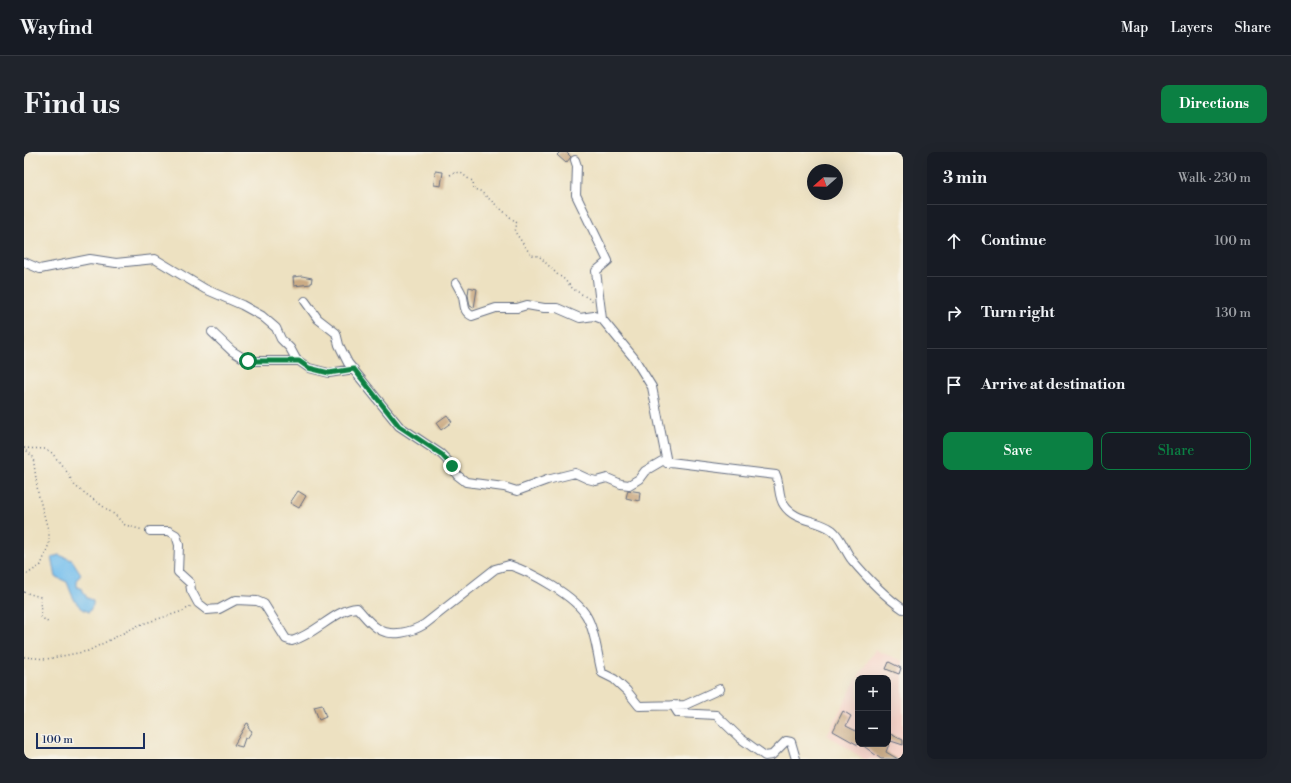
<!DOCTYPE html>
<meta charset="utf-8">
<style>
:root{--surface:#171b24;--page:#20242c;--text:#f1f3f6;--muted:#9ea1a6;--line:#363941;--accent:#0b8043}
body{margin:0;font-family:"Libre Bodoni",serif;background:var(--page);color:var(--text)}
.controls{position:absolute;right:12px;bottom:12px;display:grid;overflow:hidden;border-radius:8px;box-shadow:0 4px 16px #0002}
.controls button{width:36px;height:36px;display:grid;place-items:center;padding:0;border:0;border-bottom:1px solid var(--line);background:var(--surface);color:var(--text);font:20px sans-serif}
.compass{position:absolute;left:783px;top:12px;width:36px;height:36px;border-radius:50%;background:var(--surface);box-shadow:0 4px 16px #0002;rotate:250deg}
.scale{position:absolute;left:12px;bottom:10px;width:109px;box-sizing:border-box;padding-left:4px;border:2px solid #1b2f5e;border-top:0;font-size:11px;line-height:14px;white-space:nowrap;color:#1b2f5e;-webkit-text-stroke:3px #f7f3e8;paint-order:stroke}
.stop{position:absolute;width:12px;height:12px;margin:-9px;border:3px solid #0b8043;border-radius:50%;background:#fff}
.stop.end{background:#0b8043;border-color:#fff;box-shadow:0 1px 4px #0008}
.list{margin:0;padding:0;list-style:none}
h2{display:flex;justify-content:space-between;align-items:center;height:52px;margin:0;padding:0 16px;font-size:17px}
h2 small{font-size:13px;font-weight:400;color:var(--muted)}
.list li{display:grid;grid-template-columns:26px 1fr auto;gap:12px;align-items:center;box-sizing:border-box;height:72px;padding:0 16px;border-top:1px solid var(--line)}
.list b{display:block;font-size:15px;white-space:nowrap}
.list em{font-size:13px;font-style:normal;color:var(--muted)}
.actions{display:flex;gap:8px;padding:12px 16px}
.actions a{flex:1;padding:9px 0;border:1px solid var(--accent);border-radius:8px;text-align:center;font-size:14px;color:var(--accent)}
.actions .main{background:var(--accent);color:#fff}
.icon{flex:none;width:22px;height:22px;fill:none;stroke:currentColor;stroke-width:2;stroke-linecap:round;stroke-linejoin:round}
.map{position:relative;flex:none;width:879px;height:607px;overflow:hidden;border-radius:8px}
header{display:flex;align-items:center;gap:24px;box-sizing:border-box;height:56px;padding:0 20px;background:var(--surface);border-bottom:1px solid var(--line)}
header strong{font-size:19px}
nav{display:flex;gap:22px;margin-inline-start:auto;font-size:14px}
.intro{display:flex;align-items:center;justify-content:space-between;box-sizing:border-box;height:96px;padding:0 24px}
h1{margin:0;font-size:28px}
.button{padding:10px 18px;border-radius:8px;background:var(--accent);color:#fff;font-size:14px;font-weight:700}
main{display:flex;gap:24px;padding:0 24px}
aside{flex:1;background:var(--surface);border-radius:8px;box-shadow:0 4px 16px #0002}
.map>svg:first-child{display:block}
</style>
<header>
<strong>Wayfind</strong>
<nav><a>Map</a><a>Layers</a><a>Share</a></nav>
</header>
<div class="intro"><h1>Find us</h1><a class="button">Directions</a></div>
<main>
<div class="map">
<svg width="879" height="607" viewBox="0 0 879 607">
<rect width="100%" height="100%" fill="#f7f3e8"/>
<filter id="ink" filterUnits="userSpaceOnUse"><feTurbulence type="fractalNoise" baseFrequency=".025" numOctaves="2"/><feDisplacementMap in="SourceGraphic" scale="8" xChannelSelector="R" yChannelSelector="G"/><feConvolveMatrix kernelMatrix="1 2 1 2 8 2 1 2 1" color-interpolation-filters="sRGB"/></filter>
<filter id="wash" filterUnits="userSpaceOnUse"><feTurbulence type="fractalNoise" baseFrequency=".012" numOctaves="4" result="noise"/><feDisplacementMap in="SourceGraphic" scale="16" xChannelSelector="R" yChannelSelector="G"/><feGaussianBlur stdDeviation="0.9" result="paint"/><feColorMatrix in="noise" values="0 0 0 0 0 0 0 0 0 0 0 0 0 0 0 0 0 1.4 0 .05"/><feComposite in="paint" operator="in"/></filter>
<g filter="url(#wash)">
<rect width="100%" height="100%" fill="#ede1c1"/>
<path fill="#f7d1c7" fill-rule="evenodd" d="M851,498L879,509V607H840L803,583L832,528ZM834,526H864V592H834Z"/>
<path fill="#74bfee" stroke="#4877a6" d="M35,403L48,408L57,422L53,429V435L58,437L63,446L69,448V453L65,460C51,455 48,443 43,430L32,425L28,405Z"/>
<g id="blocks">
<path fill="#cbab85" d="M536,0H542L547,5L542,11L533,3Z
M411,19L419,20L417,34L410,33Z
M278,124L288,126L287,132L270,134L269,125Z
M445,135L453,137L450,156L446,154L444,143Z
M423,263L428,270L417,278L412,271Z
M604,338L616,340L615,349L602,346Z
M274,339L282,344L275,356L266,351Z
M865,510L877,516L875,522L862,517Z
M298,553L302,565L295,568L290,555Z
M819,559L827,564L822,574L834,580V593L809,579Z
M223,571L225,572L224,576L228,579L223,587L221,586L218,595L210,593Z
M864,581L879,588V593L864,588Z
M837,592H865L862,600L874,607H857Z"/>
</g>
</g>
<g filter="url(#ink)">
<use href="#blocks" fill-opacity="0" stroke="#646d81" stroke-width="1"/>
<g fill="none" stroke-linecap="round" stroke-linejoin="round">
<defs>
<path id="minor" d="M551,8L553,14L552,43L584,109L572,119L578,167
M0,110L16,117L66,107L92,111L131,107L181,137L218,153L238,164L252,176L257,187L266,196L272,207L285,216L305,221L330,217
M432,131C434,135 438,141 439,145C441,154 439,159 448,164L472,156H493L503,153L520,156H533L556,166L570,164L578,167L610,206L628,235L643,311
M281,149L294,167L312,181L315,193L324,211L375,274L417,302L428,313L433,323L442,330L480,335L493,339L523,328L551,321L564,327L572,329L583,326L597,332L605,333L615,327L621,319L638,309L752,323C756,332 754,345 760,353C771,370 793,367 808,378C817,385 821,399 828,408C844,427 859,443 879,457
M188,180L208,199L224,209H275
M126,379H145L152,383L155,393L154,420L166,431L167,438L174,451L183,458L195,457L212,448L233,449L240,452L262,487L268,489C292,482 312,457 333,456C339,462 345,471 353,476C367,486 388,480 401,472L471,417L485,413C507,420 552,444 563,465C572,481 573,503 578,521L590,527L603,539L615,554L661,553L696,537
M649,553L654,561L692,563L716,586L741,604L748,603L762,589L767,590L772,607"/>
</defs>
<use href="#minor" stroke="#646d81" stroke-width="10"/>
<path stroke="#646d81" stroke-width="1.5" stroke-dasharray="1 3" stroke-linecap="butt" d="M426,23C439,16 438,25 449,29L450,37L456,39L493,71L491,80L507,103L515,104L535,124L538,125L549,137L569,149
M0,296L21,297L28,301L43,320L51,334L91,363L101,373L119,378
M0,296L9,305L14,341L25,381V392L17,413L0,424
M0,440L16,445L17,465L25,471
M0,505L22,507L64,499L115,473L159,459L167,454"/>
<use href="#minor" stroke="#fff" stroke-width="8"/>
</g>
</g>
<g fill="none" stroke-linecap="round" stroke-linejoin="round" filter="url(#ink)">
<path stroke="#0b8043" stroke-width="5" d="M224,209H275L285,216L305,221L330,217L375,274L417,302L428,314"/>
</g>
</svg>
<div class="controls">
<button>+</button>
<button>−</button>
</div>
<svg class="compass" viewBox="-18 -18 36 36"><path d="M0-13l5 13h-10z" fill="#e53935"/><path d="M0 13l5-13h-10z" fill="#9ea1a6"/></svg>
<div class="scale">100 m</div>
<div class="stop" style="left:224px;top:209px"></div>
<div class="stop end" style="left:428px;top:314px"></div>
</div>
<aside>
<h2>3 min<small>Walk · 230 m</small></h2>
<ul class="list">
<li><svg class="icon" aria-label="ahead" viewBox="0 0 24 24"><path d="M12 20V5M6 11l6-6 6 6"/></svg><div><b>Continue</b></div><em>100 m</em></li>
<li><svg class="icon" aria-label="right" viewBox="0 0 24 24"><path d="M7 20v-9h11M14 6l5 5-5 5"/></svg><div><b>Turn right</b></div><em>130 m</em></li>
<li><svg class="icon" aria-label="arrive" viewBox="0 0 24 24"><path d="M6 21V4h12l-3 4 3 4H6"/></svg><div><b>Arrive at destination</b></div></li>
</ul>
<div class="actions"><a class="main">Save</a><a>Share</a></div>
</aside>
</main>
